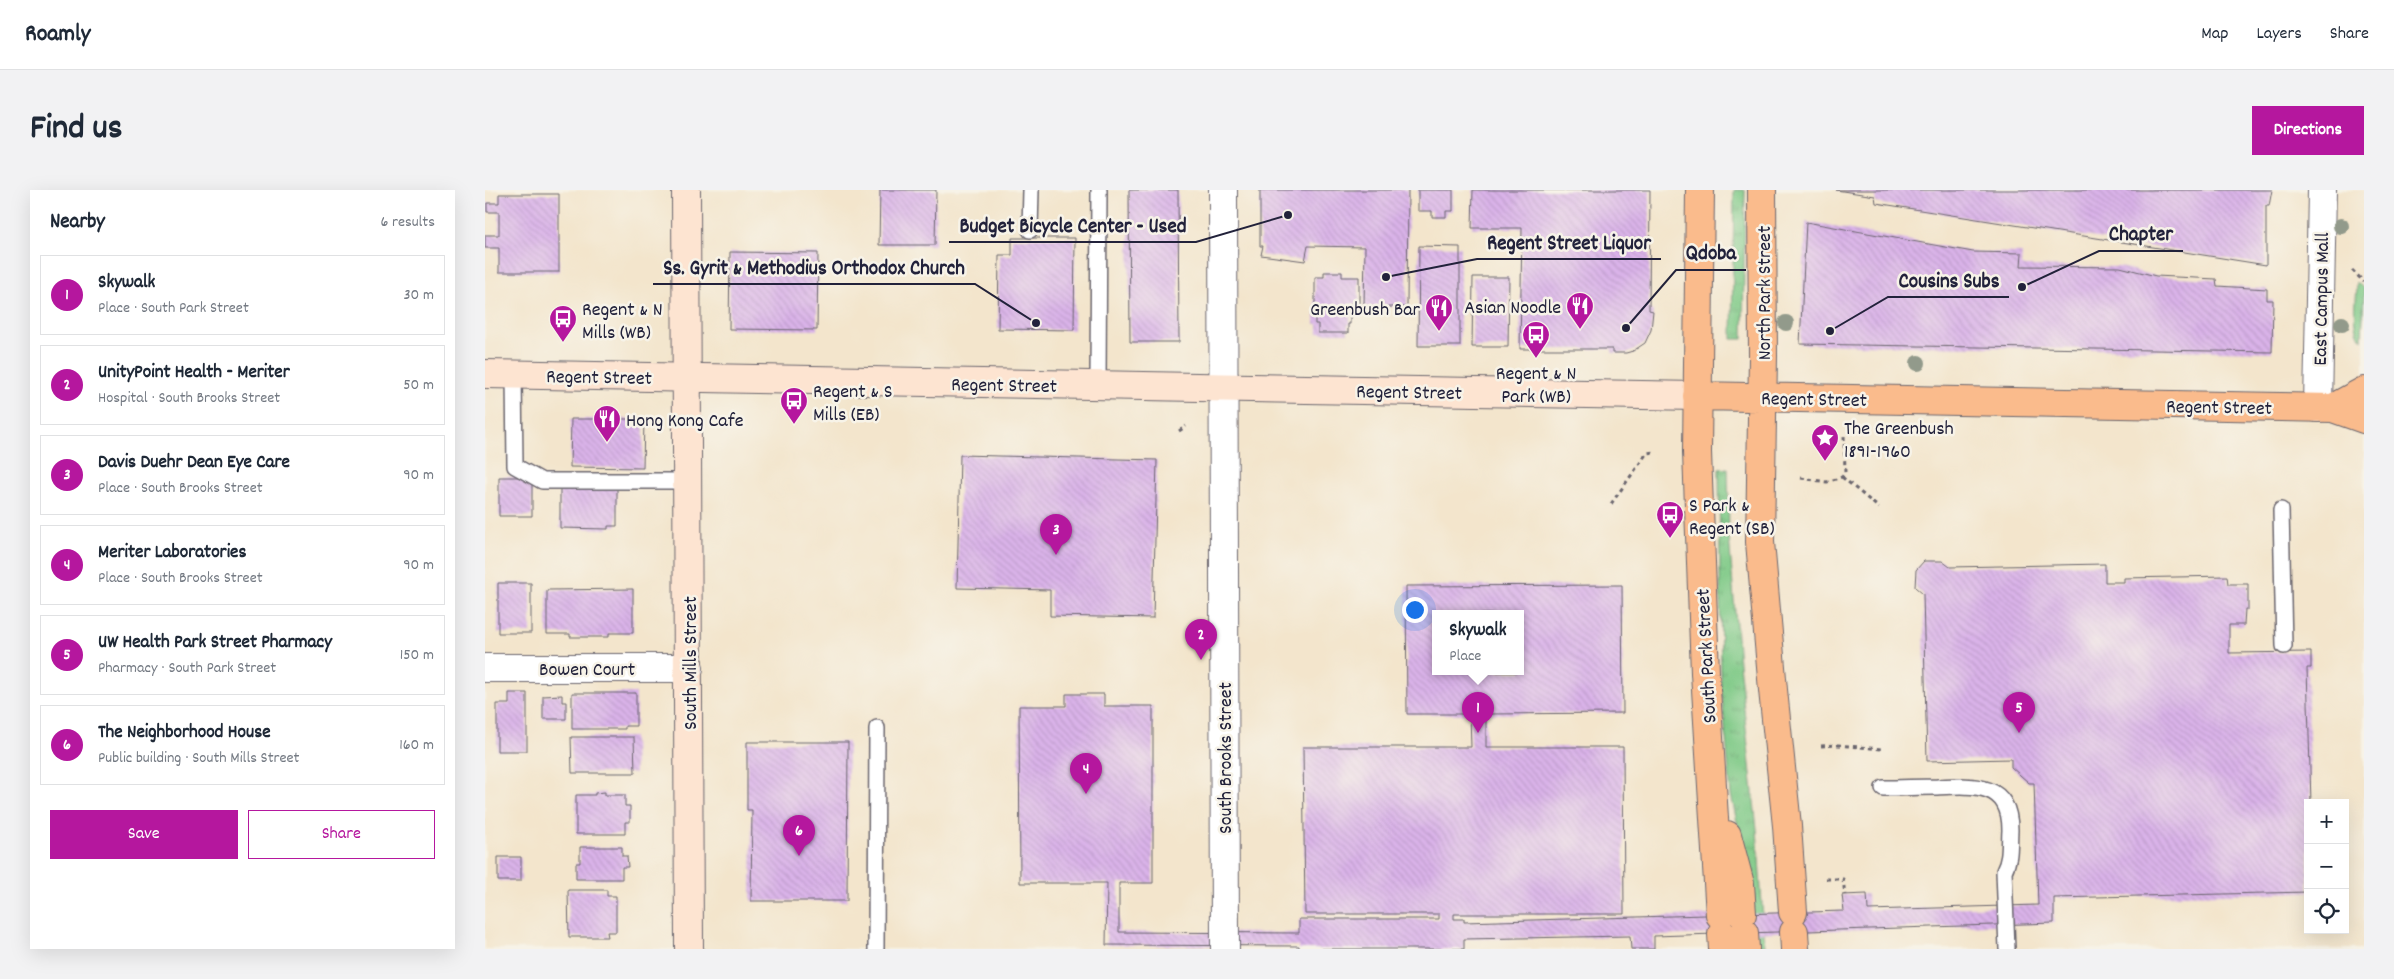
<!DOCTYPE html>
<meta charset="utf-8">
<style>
:root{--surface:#fff;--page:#f2f2f3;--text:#1f2937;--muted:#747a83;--line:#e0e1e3;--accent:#b5179e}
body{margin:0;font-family:Dekko,sans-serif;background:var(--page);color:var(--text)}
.controls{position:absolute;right:15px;bottom:15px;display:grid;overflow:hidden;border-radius:0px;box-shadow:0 5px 20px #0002}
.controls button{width:45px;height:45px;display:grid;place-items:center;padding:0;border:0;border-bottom:1px solid var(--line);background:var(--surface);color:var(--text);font:25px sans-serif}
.you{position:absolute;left:929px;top:419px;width:18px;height:18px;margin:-12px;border:4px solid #fff;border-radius:50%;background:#1a73e8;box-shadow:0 0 0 8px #1a73e833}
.badge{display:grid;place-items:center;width:32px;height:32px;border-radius:50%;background:var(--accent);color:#fff;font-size:16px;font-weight:700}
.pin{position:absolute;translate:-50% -41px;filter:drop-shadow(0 1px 2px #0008)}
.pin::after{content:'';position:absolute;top:26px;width:18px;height:15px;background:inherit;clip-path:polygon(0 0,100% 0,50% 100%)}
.popup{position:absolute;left:947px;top:420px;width:92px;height:65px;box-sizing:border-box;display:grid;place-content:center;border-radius:0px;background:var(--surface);filter:drop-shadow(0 1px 4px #0005);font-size:16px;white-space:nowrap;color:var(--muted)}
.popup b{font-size:19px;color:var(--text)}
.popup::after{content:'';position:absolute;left:50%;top:100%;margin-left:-10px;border:10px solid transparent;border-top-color:var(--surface)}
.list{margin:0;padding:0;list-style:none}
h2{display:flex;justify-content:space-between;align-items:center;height:65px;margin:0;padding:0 20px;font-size:21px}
h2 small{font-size:16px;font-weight:400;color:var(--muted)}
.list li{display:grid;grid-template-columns:32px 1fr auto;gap:15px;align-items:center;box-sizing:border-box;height:80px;margin:0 10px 10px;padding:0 10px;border:1px solid var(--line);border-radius:0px}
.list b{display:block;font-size:19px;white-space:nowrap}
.list p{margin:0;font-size:16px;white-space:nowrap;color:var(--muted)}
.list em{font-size:16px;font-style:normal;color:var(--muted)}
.actions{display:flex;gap:10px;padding:15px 20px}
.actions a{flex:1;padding:11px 0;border:1px solid var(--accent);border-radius:0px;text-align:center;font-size:18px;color:var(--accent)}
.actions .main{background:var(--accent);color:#fff}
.icon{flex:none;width:28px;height:28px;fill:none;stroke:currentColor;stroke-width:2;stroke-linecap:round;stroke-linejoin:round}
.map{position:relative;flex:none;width:1879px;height:759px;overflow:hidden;border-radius:0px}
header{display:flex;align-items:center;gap:30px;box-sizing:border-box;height:70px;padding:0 25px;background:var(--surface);border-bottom:1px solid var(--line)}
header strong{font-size:24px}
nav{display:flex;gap:28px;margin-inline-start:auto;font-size:18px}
.intro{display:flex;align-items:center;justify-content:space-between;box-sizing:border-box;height:120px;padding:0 30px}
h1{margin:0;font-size:35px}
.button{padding:12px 22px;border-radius:0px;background:var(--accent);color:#fff;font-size:18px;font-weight:700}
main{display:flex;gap:30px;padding:0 30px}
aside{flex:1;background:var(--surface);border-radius:0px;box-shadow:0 5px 20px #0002}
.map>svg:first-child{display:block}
</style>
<header>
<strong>Roamly</strong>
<nav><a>Map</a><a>Layers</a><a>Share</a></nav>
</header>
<div class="intro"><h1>Find us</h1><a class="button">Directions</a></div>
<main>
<aside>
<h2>Nearby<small>6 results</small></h2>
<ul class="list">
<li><span class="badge">1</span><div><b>Skywalk</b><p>Place · South Park Street</p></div><em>30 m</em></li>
<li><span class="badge">2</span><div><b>UnityPoint Health - Meriter</b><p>Hospital · South Brooks Street</p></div><em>50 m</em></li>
<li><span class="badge">3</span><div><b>Davis Duehr Dean Eye Care</b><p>Place · South Brooks Street</p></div><em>90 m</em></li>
<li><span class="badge">4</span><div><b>Meriter Laboratories</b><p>Place · South Brooks Street</p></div><em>90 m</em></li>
<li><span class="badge">5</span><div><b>UW Health Park Street Pharmacy</b><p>Pharmacy · South Park Street</p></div><em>150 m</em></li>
<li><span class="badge">6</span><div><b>The Neighborhood House</b><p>Public building · South Mills Street</p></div><em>160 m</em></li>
</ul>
<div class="actions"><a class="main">Save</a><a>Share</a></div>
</aside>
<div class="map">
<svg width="1879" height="759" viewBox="0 0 1879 759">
<defs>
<pattern id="grass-tufts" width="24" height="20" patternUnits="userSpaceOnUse" patternTransform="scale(1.25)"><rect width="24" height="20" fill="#7ec986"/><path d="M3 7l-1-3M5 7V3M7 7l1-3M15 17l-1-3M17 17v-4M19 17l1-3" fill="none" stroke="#6dac75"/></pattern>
<pattern id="building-back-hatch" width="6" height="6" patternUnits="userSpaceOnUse" patternTransform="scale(1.25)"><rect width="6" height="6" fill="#dab3e9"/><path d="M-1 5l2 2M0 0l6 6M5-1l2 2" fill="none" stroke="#bb9ac9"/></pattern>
</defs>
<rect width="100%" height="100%" fill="#f7f3e8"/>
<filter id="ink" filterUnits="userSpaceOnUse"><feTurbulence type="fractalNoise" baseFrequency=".02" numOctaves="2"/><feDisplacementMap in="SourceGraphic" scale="10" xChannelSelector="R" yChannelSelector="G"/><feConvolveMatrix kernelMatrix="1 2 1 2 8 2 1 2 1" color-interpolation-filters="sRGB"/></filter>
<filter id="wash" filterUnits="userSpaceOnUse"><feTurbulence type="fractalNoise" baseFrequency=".0096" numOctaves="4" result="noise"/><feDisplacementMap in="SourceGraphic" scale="20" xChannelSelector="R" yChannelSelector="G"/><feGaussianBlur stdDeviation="1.12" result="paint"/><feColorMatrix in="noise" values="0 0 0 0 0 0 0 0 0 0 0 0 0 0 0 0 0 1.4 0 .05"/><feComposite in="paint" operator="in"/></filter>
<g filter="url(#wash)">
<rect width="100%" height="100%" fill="#f3e5cc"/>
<path fill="url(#grass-tufts)" stroke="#507660" d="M1249,0H1260L1258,149H1247Z
M1872,92L1879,99L1877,150C1866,138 1872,108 1872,92Z
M1243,278L1244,346L1254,473L1272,639L1280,759H1269L1262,677L1246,605L1236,493L1234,279Z"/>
<g id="blocks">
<path fill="url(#building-back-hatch)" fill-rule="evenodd" d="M395,0H451L450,55H394Z
M644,0H693L694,152H645Z
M775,0H923L922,117H879L880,57L823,56L820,71L776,65L778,56H775Z
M933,0H968V21H961V27H947V21H933Z
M988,0H1165L1164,120L1168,121L1166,140L1160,153L1148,161L1141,163H1127V159H1035L1037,38H987Z
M1351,0H1787L1784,16H1781V75L1391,13L1390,6Z
M14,4H74V82H14V58H0V45H14V22H2V13H14Z
M1321,32L1488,62L1537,63L1536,76L1635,77L1671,86L1731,89L1732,96L1782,99V110H1788L1787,162L1315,154Z
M527,48H590L589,140L513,139L514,65H527Z
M934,56L975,57V156H933Z
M245,62L333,63L332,140L244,139Z
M839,82H857V87H874V114H865V134H863V143H833V134H830V87H839Z
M988,87H1024L1023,157H987Z
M86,229H159L158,278L85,277Z
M475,265L672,270L668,428L565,426V400L472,398Z
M14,287H47V326H14Z
M75,297L132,298V336H123V339L75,338Z
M1439,371H1457L1465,377L1620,374V392H1639V388L1742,386L1743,394H1763V419H1760L1759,435H1744V463L1826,462V478H1822L1826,613H1823V702L1569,708V733L1169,746V759H1146L1145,746L979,749V759H814V756L621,755L622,693H535L534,516H581V504H619V516H668V693H634V742L814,743V729H954V724H820L818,557H986L985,524H922L921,396L1137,395L1138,523L1001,524V557H1138L1139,724H969V729H979V732L1359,721L1357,705L1382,704L1383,720L1553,715L1549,593H1544L1526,577V569L1442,571L1438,404L1430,397L1431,380ZM950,424H1036V482H950Z
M13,393H46V443H13Z
M148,399V443H124V447H85V444H62V400Z
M24,503H42V561H12V514H24Z
M87,503H151V536H140V539H87Z
M77,505V512H81V529H58V506Z
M86,547H149L150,583H87Z
M262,552H363L362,711H266L267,620H262Z
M120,602V605H140V616H145V632H140V644H91V605H110V603Z
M95,657H137V666H142L143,677H137V689H91V673H95Z
M13,667H36V691H13Z
M83,700H122V706H131V742H122L123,747H84Z"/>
</g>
</g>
<g filter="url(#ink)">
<use href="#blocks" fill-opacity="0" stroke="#6b666e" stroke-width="1"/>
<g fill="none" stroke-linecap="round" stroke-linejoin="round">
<defs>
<path id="lane" d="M545,40L546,0
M29,184L30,276L57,291H203
M613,195L614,0
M1796,320L1799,456
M1398,598C1416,598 1434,597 1452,597C1489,595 1525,592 1525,640C1524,655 1526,668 1519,681L1522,759
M391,759L392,538"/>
<path id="street" d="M738,0L740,759
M1833,218L1837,0
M0,478H204"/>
<path id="secondary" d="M201,0L204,759
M0,184L1212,206"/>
<path id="primary" d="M1215,0L1212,262L1220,483L1235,725
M1277,0L1278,166L1275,352L1288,500L1302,636L1308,722
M1212,206L1848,218L1879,229
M1848,218L1879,201
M1242,645L1255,694L1257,724
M1309,742L1310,759
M1259,743L1260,759
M1237,744L1238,759"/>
</defs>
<use href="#lane" stroke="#6b666e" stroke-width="18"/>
<use href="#street" stroke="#6b666e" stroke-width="30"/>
<use href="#secondary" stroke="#6b666e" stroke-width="30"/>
<use href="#primary" stroke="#6b666e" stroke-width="30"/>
<path stroke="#6b666e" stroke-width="3" stroke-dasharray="4 4" stroke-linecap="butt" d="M1867,80L1879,92
M694,241L701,236
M1357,287L1394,318
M1316,288L1342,292L1357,287L1360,283L1359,245
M1126,314L1162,263L1169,262
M1336,556L1353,555L1396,559
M1341,689H1358L1360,705"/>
<use href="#lane" stroke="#fff" stroke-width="15"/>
<use href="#street" stroke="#fff" stroke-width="28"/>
<use href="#secondary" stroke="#fde4d1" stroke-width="28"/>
<use href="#primary" stroke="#fabb8c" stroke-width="28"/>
</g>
<g fill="#929a8b">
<circle cx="1856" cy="36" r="8"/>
<circle cx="1301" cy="133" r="8"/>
<circle cx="1857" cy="134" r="8"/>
<circle cx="1433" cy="173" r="8"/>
</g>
</g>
<defs>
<symbol id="restaurant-pin" viewBox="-11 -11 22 30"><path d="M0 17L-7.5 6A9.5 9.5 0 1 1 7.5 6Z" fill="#b5179e" stroke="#f7f3e8"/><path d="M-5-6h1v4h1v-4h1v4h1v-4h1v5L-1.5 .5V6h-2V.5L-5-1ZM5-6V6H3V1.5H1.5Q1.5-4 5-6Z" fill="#fff"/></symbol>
<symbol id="bus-pin" viewBox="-11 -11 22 30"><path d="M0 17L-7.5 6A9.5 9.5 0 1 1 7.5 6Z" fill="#b5179e" stroke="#f7f3e8"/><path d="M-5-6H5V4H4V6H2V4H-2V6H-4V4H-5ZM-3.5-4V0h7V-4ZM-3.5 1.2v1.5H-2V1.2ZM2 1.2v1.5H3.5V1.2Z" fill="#fff"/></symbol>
<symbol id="sight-pin" viewBox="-11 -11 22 30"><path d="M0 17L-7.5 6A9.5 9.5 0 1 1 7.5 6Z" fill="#b5179e" stroke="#f7f3e8"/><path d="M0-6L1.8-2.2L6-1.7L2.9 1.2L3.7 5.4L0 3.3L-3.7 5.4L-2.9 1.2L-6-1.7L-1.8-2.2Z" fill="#fff"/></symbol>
</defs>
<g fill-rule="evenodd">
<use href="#restaurant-pin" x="1079" y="100" width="32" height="43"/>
<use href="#restaurant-pin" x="938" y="102" width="32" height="43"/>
<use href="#bus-pin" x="62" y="113" width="32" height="43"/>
<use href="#bus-pin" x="1035" y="129" width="32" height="43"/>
<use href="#bus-pin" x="293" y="195" width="32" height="43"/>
<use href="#restaurant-pin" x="106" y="213" width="32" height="43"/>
<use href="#sight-pin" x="1324" y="232" width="32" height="43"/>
<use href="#bus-pin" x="1169" y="309" width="32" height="43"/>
</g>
<g text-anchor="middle" stroke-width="5" stroke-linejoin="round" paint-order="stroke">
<g font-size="20" fill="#22223b" stroke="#f7f3e8">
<text transform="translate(1278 103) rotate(-90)" y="7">North Park Street</text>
<text transform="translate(1835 109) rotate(-89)" y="7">East Campus Mall</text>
<text transform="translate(114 186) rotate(1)" y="7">Regent Street</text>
<text transform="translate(519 194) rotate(1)" y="7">Regent Street</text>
<text transform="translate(924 201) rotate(1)" y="7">Regent Street</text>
<text transform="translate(1329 208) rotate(1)" y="7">Regent Street</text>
<text transform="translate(1734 216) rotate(1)" y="7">Regent Street</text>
<text transform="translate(1220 466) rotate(-93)" y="7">South Park Street</text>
<text transform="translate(204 473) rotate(-90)" y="7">South Mills Street</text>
<text x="102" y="485">Bowen Court</text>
<text transform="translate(739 568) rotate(-90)" y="7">South Brooks Street</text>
</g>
<g font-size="20" fill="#22223b" stroke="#f7f3e8" text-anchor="start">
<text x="1076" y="123" text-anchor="end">Asian Noodle</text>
<text x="97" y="125">Regent &amp; N<tspan x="97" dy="23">Mills (WB)</tspan></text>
<text x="935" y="125" text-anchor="end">Greenbush Bar</text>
<text x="1051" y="189" text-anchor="middle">Regent &amp; N<tspan x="1051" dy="23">Park (WB)</tspan></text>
<text x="328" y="207">Regent &amp; S<tspan x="328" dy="23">Mills (EB)</tspan></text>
<text x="141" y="236">Hong Kong Cafe</text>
<text x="1359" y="244">The Greenbush<tspan x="1359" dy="23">1891-1960</tspan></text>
<text x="1204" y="321">S Park &amp;<tspan x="1204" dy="23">Regent (SB)</tspan></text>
</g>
</g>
<path fill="none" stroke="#22223b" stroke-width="2" d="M803 25L711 52H464M1537 97L1614 61H1698M901 87L992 69H1176M1141 138L1191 80H1261M551 133L490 94H168M1345 141L1403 107H1524"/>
<g fill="#22223b" stroke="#f7f3e8" stroke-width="2">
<circle cx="803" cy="25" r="5"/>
<circle cx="1537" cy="97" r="5"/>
<circle cx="901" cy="87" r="5"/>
<circle cx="1141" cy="138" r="5"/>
<circle cx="551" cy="133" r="5"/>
<circle cx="1345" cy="141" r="5"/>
</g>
<g font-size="21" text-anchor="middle" font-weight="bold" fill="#22223b" stroke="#f7f3e8" stroke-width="5" stroke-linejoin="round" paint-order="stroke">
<text x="588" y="42">Budget Bicycle Center - Used</text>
<text x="1656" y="50">Chapter</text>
<text x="1084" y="59">Regent Street Liquor</text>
<text x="1226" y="69">Qdoba</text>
<text x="329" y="84">Ss. Gyrit &amp; Methodius Orthodox Church</text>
<text x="1464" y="97">Cousins Subs</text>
</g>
</svg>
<div class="controls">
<button>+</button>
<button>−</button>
<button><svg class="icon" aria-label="locate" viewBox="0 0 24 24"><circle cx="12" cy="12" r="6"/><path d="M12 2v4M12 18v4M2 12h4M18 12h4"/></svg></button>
</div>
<div class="you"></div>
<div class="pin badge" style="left:993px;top:543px">1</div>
<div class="popup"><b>Skywalk</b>Place</div>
<div class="pin badge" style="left:716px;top:470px">2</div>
<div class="pin badge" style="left:571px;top:365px">3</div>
<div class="pin badge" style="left:601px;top:604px">4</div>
<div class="pin badge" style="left:1534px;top:543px">5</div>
<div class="pin badge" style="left:314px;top:666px">6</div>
</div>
</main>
